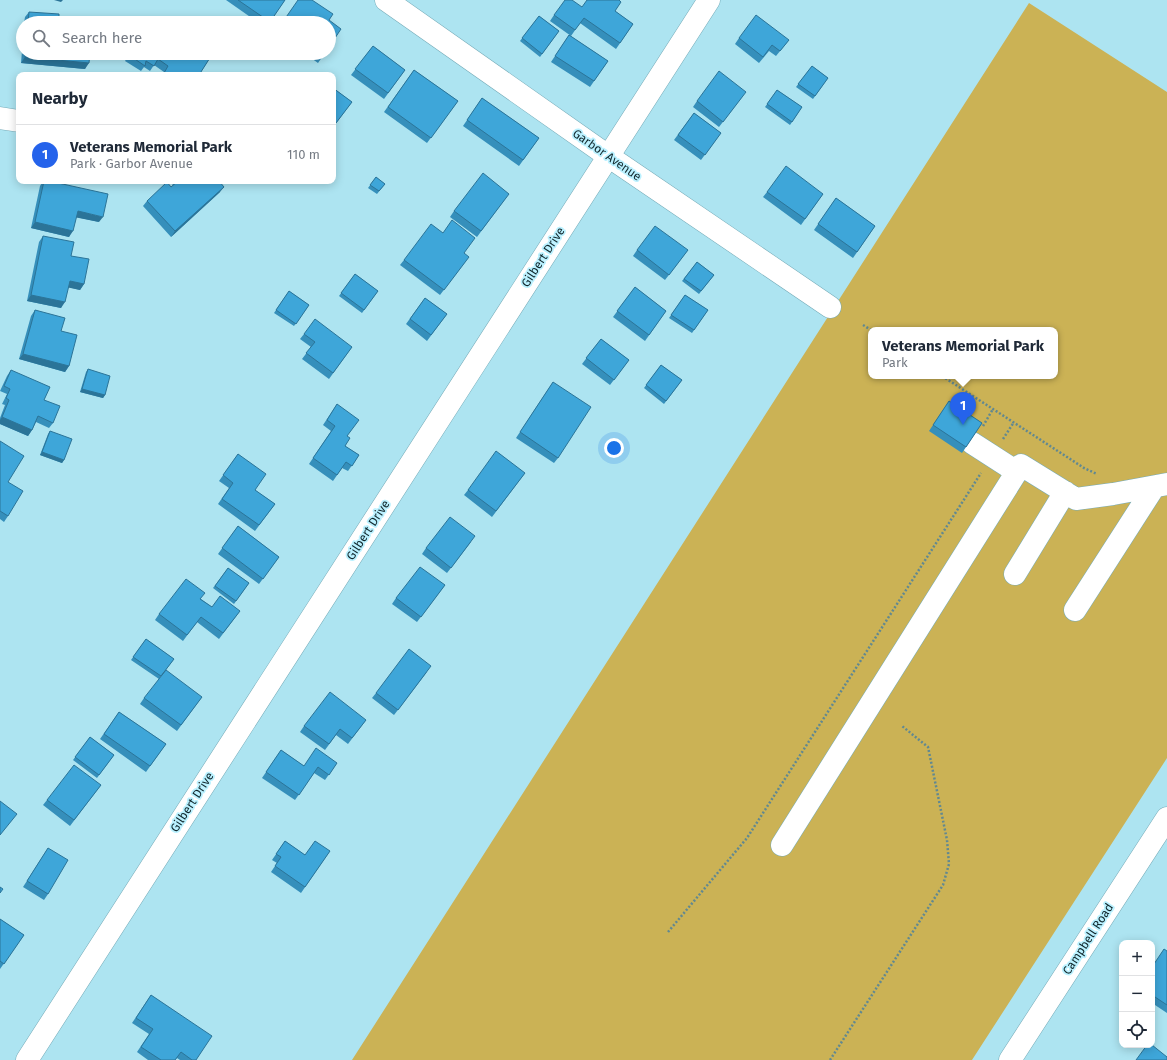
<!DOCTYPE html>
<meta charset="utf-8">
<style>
:root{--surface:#fff;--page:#f2f2f3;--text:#1f2937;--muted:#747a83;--line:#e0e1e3;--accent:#2563eb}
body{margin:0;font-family:"Fira Sans",sans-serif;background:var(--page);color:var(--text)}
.controls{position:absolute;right:12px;bottom:12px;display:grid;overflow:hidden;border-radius:8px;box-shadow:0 2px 10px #0003}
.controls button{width:36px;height:36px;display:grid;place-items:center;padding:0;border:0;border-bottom:1px solid var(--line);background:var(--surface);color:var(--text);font:20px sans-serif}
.you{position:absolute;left:614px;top:448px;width:14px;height:14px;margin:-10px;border:3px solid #fff;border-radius:50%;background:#1a73e8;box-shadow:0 0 0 6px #1a73e833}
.badge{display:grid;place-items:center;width:26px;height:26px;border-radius:50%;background:var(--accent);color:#fff;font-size:13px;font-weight:700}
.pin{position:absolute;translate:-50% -33px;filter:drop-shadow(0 1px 2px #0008)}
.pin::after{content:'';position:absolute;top:21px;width:14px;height:12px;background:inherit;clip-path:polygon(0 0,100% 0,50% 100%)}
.popup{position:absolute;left:868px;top:327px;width:190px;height:52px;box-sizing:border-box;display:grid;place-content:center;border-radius:8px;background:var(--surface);filter:drop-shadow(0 1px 3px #0005);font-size:13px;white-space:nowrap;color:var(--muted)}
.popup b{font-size:15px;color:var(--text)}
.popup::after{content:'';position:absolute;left:50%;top:100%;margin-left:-8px;border:8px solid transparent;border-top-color:var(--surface)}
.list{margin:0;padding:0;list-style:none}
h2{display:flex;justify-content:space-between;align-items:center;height:52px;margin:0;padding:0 16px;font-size:17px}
h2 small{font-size:13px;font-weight:400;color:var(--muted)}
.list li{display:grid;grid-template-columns:26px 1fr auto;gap:12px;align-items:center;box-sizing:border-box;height:60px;padding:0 16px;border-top:1px solid var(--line)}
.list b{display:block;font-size:15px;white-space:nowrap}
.list p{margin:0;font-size:13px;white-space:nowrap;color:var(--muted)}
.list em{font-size:13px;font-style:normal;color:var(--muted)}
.icon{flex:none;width:22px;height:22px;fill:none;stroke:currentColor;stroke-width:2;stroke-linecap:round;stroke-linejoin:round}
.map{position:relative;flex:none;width:1167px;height:1060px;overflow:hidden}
.search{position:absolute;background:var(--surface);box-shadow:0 2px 10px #0003;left:16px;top:16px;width:320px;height:44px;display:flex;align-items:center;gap:10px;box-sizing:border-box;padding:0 14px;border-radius:22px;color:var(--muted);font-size:15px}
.panel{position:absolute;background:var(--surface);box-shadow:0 2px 10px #0003;left:16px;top:72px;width:320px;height:112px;border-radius:8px}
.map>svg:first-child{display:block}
</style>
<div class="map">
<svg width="1167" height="1060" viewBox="0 0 1167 1060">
<rect width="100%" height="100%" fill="#ade4f1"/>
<path fill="#cbb255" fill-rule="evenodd" d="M1029,3L1167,92V758L972,1060H352ZM871,330H1055V376H871Z"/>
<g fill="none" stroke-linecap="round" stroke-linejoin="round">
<defs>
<path id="minor" d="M386,0L608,156L830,307
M0,118L19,121
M972,443L1017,472
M1015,574L1065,492
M1075,610L1154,487
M782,845L1021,465L1076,499L1113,494L1167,484
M27,1060L709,0
M1010,1060L1167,818"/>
</defs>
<use href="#minor" stroke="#76abb8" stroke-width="23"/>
<path stroke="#618891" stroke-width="2.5" stroke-dasharray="2 2" stroke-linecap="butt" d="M863,325L871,330
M942,376L1084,468L1097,474
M983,426L993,409
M1003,439L1014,422
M668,932L747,838L981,473
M830,1060L943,885L949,864L947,840L928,747L902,726"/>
<use href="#minor" stroke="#fff" stroke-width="22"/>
</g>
<path fill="#358fbb" d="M226,0H285L269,23H259Z
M582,7L615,11L633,24L616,49L580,23L571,36L550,21L554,15Z
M29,12L59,23H24L25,17Z
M539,16L559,31L540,57L520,41Z
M569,35L608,61L590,87L551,62Z
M739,38L789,40L776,56L769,51L759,63L735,44Z
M23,39V53H90L85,69L21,63Z
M373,46L405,70L384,99L351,75Z
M130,53H213L199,75H162L164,72L154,65L150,71L144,67L141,71L125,61Z
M304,53H325L318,63Z
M812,66L828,78L813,99L796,87Z
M414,70L458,101L427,143L384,112Z
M333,88L352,102L334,126L333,125Z
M777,90L802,107L790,125L765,107Z
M742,97L719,127L693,107L697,101Z
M482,98L539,138L519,166L463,126Z
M694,113L721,133L701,160L674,140Z
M376,177L385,184L377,194L368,188Z
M43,181H49L99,222L76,217L69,237L31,228L40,186Z
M175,181H219L220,192L171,237L143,206L147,201L171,187L173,185L172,184Z
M767,192L823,194L801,225L763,197Z
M836,198L875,226L853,258L814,230Z
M505,199L477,237L450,217L454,211Z
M43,236L71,256L84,284L80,290L68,287L61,308L27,301L39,242Z
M637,250H688L665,280L633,256Z
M464,253L465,262L440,295L400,265L404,260Z
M697,262L714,275L699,294L682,281Z
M355,274L378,291L362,313L339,296Z
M635,287L666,311L645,341L613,317Z
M289,291L309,305L294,326L274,313Z
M685,295L708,310L692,333L669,318Z
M425,298L447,314L427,341L406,324Z
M35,310L61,331L69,366L65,372L19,359L31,316Z
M304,334L352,347L329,379L302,359L311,347L300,339Z
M601,339L629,360L610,385L582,364Z
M661,365L682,380L664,404L644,388Z
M88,369L105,395L103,398L80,392L86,372Z
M11,370L44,400L53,423L49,428L36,422L32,430L28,436L0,424V418L5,405L2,404L7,394L0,391L7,376Z
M553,382L558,458L554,463L516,438Z
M949,401L982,423L962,453L929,431Z
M337,404L347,436L345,446L359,455L348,471L342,468L333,481L309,464L331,431L323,425Z
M50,431L64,460L62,463L40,455L48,434Z
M0,441L8,516L4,522L0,519Z
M238,454L255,490L275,504L255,531L218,504L229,488L219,481Z
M525,473L492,517L464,495L468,490Z
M238,526L279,557L259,584L218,554Z
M471,542L447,573L422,554L426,548Z
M228,568L249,583L234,604L213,588Z
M445,585L417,622L392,604L396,598Z
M201,599L212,607L240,611L219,639L197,622L183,641L155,620L159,614Z
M146,639L174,659L159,679L131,660Z
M427,672L394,715L372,698L376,693Z
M202,697L177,731L140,704L144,698Z
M119,712L166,744L146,772L100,739Z
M366,720L348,744L336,735L325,750L300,732L304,726Z
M90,737L114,755L97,778L73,760Z
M281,750L304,766L337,763L325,780L314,773L295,800L262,778Z
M101,785L70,826L43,805L47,800Z
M285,841L305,855L330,851L301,893L271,872L277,863L272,860Z
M48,848V894L44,900L23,887Z
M0,919L24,935L0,969Z
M1167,951V1013L1152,1003V967Z
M151,995L196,1060H180L177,1058L175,1060H148L137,1052L149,1034L132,1023Z"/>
<path fill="#2b7498" d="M54,0H63L61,2Z
M25,57L89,63L85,69L21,63Z
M224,187L220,192L171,237L175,231Z
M78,211L103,217L99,222L74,217Z
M35,222L73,231L69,237L31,228Z
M70,281L84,284L80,290L66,287Z
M31,295L65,302L61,308L27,301Z
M23,354L69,366L65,372L19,359Z
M82,389L105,395L103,398L80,392Z
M2,417L32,430L28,436L0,424V420Z
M42,452L64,460L62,463L40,455Z"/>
<path fill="#3ea6d9" stroke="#2b7498" d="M238,0H285L270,22Z
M298,0H312L333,14L329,20L341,29L329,47V23H282Z
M565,0H572L582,7L587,0H619L621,2L615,11L633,24L620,43L584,18L575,30L554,15Z
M29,12L59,14V23H28Z
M756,15L789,40L780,51L772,45L763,57L739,38Z
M539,16L559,31L542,54L522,38Z
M569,35L608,61L594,81L555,56Z
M373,46L405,70L388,93L355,69Z
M25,53H90L89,63L25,57Z
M130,53H213L199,75H167L164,73L168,66L158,59L154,66L146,61L145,66L129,55Z
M316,53H325L322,57Z
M812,66L828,78L815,96L798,84Z
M414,70L458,101L431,138L388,107Z
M719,71L746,92L723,122L697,101Z
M333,88L352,102L336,123L333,121Z
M777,90L802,107L792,122L767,104Z
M482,98L539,138L523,160L467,120Z
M694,113L721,133L705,155L678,135Z
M786,166L823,194L805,219L767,192Z
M483,173L509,194L481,231L454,211Z
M376,177L385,184L379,191L370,185Z
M44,181H49L108,194L103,217L78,211L73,231L35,222Z
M178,181H219L224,187L175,231L147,201L167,182L171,187Z
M836,198L875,226L857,252L818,224Z
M452,220L475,238L464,253L469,257L444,290L404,260L431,224L443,233Z
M655,226L688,250L669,275L637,250Z
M43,236L74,242L71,256L89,259L84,284L70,281L65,302L31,295Z
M697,262L714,275L701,291L684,279Z
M355,274L378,291L364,310L341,293Z
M635,287L666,311L649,335L617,311Z
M289,291L309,305L296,324L276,310Z
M685,295L708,310L694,330L671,315Z
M425,298L447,314L431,335L410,319Z
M35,310L65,318L61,331L77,335L69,366L23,354Z
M315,319L352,347L333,373L306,353L315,342L304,334Z
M601,339L629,360L614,380L586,358Z
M661,365L682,380L666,401L646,385Z
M88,369L110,376L105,395L82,389Z
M11,370L50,387L44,400L60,406L53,423L38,416L32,430L2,417L9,400L6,398L10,389L4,386Z
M553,382L591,407L558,458L520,432Z
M949,401L982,423L966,447L933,425Z
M337,404L359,420L347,436L350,438L345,446L359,455L352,466L346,462L337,475L313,458L335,426L327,420Z
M50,431L72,439L64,460L42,452Z
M0,441L24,456L8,482L23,491L8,516L0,511Z
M496,451L525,473L496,511L468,490Z
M238,454L266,474L255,490L275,504L259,525L222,499L233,483L223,475Z
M450,517L475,536L451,568L426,548Z
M238,526L279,557L263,579L222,548Z
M420,567L445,585L421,617L396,598Z
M228,568L249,583L236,601L215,586Z
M186,579L205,593L200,599L212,607L220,596L240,611L223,633L201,617L187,635L159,614Z
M146,639L174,659L161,676L133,657Z
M409,649L431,666L398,710L376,693Z
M166,670L202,697L181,725L144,698Z
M330,692L366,720L352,738L340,729L329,744L304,726Z
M119,712L166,744L150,766L104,734Z
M90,737L114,755L99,775L75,757Z
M316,748L337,763L329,775L318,767L299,795L266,772L281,750L304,766Z
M74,765L101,785L74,820L47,800Z
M0,801L17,814L0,835Z
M285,841L305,855L315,841L330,851L305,887L275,866L281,857L276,854Z
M48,848L68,860L48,894L27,881Z
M0,887L3,889L0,893Z
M0,919L24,935L4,964L0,961Z
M1164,949L1167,951V1005L1152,995V967Z
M151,995L212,1036L196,1060H192L181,1052L175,1060H161L141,1047L153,1029L136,1018Z
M1147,1045H1152L1167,1057V1060H1136Z"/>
<g text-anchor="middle" stroke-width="3.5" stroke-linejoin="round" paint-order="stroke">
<g font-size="12" fill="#11272c" stroke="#baf1ff">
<text transform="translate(607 155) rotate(35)" y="4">Garbor Avenue</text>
<text transform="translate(543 257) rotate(-57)" y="4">Gilbert Drive</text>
<text transform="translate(368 530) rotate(-57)" y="4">Gilbert Drive</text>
<text transform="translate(192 802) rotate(-57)" y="4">Gilbert Drive</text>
<text transform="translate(1088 939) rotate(-57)" y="4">Campbell Road</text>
</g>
</g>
</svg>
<div class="controls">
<button>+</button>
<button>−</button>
<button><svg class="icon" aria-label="locate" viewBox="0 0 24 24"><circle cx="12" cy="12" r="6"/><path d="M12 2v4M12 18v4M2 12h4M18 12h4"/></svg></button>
</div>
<div class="you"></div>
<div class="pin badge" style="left:963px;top:425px">1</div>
<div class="popup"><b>Veterans Memorial Park</b>Park</div>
<div class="search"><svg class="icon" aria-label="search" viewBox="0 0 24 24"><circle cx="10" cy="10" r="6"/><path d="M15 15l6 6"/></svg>Search here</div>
<section class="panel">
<h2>Nearby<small></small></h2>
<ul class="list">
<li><span class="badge">1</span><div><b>Veterans Memorial Park</b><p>Park · Garbor Avenue</p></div><em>110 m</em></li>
</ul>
</section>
</div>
